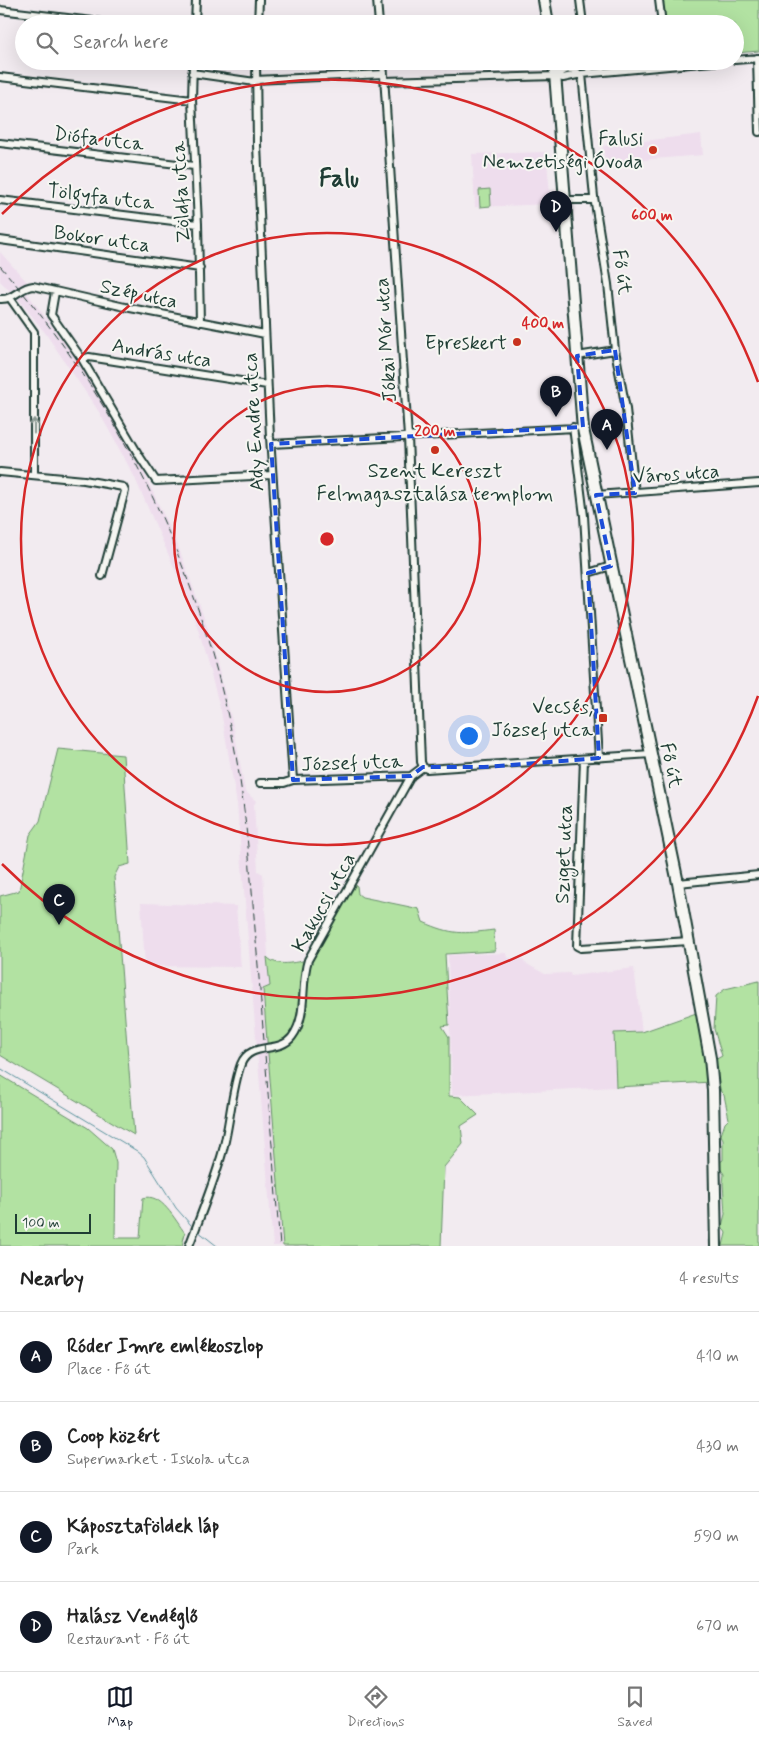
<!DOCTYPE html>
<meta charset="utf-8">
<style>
:root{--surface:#fff;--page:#f6f6f6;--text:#222;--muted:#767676;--line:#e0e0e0;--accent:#111827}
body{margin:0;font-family:Mynerve,sans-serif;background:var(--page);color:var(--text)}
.scale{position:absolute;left:15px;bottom:12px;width:76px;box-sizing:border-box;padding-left:5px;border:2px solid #1f3d34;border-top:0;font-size:14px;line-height:18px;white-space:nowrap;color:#1f3d34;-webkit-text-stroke:4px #f6f6f2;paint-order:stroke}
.you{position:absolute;left:468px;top:735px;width:18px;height:18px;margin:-12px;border:4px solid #fff;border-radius:50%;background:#1a73e8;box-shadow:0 0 0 8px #1a73e833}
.badge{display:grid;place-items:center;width:32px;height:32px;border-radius:50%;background:var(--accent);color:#fff;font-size:16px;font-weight:700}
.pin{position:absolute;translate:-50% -41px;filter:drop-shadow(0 1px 2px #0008)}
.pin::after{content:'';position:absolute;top:26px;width:18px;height:15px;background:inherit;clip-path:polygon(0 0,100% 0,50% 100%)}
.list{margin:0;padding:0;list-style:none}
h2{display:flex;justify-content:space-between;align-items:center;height:65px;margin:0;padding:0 20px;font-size:21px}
h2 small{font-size:16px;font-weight:400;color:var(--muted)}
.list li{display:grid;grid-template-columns:32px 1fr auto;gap:15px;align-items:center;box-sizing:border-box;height:90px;padding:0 20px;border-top:1px solid var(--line)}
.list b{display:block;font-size:19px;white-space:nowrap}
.list p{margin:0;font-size:16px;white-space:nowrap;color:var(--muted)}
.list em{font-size:16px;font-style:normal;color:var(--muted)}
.icon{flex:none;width:28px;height:28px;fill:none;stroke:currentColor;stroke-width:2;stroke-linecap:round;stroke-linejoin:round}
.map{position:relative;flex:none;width:759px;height:1246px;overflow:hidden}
.search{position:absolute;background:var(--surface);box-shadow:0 5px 20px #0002;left:15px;right:15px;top:15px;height:55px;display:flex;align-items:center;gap:12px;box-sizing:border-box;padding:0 18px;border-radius:28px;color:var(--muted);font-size:19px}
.sheet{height:425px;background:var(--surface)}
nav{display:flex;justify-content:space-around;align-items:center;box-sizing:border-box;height:70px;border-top:1px solid var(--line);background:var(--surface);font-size:14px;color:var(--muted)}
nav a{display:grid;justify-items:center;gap:2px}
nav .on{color:var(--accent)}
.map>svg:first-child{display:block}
</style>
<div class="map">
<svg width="759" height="1246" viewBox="0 0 759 1246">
<rect width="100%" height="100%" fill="#f2ebf0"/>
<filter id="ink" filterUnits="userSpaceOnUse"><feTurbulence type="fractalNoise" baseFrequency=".02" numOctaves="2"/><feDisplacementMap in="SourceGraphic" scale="10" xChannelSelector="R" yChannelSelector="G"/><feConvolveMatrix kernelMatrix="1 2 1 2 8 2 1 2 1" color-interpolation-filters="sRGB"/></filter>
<g filter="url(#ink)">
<path fill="#eedded" d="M701,134L703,155L605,163L603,146Z
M546,152L551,204L475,207L472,154Z
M0,252L27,282V293L79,362L139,462L178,546L209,631L234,729L245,791L256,801L254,805L258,871L263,874L270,987L263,989L283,1246H273L237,804L221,711L199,632L184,590L134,476L99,412L46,334L20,301L0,281Z
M141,903L236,906L241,967L145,966Z
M506,953L507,958H522L525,963L545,974L570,973L571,976L634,968L642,1032L614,1033L616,1087L452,1095L448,955Z"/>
<path fill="#b2e2a2" stroke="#68906b" d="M662,0H759V51L735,53V24H664Z
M490,189L491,206L480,207L479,190Z
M58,749L123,755L130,864L119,867L114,877L134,1135L0,1055V896L19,891L30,835L40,821Z
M352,883L357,886L358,894L362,897L415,908L419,909L423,922C453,935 462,934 494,930L495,951L445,954L449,1025L442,1026L449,1037V1096L460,1097L478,1115L461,1126L463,1144L444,1167L441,1246H283L263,989L270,986L267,957C277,968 295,962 308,960Z
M759,981V1246H723L726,1233L722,1226L725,1214L723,1183L724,1174L717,1164L723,1160V1139L721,1135L725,1123L729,1119L724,1095L721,1092L713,1061L722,1056L714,1029L716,996L725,989Z
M702,1011L712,1082L616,1087L614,1033L642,1032Z
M0,1075L88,1128L112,1149L116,1163L115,1238H140L143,1198C161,1192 175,1220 185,1233L182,1246H0Z"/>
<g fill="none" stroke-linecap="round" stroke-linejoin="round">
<path stroke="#59929c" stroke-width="1" d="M0,1068L137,1151L144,1157L176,1208L191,1225
M198,1231L217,1246"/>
<defs>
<path id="minor" d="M377,0L379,24
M580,0L583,24
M659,0L662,24
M0,10L118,24
M195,24L196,0
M258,24L259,0
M757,58L759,132
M735,60L759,58
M193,61L192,100L198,224L200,322
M256,61L257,145L270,437L293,780
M383,61L408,437L421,762L423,767
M588,61L590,73
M192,73L255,82
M582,74L594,197L608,284L615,350L626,409L635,493
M556,76C563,70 572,66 579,74
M0,77L192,100
M255,80L384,74
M384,81L556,76L563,78L582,74L723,61
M0,143L194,166
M0,200L198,224
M566,200H594
M0,240L200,268
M10,298L34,332V474
M0,299C14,300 20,287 33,286L125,307L265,334
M54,319L51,315L55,292
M56,322L82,359L140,457L156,481L272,475
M577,356L615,350
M82,359L89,357L267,385
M573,427L584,516L599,758
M271,444L575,428
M0,472L84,480L123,487L125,491L102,576
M596,495L759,483
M588,573L611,566
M584,759L577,946L581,948L689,941
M260,783H284L293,780L411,776L423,767L427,769L651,754
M678,883L759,875
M189,1246C200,1217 212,1187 221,1157C230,1128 231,1091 241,1064C250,1041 279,1054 292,1037C308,1016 300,984 308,960L411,776"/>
<path id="primary" d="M544,0L548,24
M554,61L583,429L678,883L710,1058L713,1090L716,1246"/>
</defs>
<use href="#minor" stroke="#1f3d34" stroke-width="10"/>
<use href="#primary" stroke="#1f3d34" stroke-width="14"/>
<use href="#minor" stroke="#f6f6f2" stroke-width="6"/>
<use href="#primary" stroke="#f6f6f2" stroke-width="10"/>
<path stroke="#1f3d34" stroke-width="1" stroke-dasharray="8 4" stroke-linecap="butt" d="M0,266C119,401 198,564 233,740C247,811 251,882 257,953C265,1051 272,1148 280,1246"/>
</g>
<defs><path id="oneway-shaft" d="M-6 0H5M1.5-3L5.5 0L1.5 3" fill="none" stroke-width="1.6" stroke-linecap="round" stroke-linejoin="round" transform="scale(1.25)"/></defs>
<use stroke="#8a9a93" href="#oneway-shaft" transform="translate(34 426) rotate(-90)"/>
</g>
<path fill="none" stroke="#1d4ed8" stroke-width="4" stroke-dasharray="10 6" stroke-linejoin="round" d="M615,350L635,493L596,495L611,566L588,573L599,758L484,767H423L411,776L293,780L271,444L583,427L577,356Z"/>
<g fill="none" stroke="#d62828" stroke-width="2.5">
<circle cx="327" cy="539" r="153"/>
<circle cx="327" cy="539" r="306"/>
<path d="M758 696A459 459 0 0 1 2 864M2 214A459 459 0 0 1 758 382"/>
</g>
<g fill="#c8321e" stroke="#f6f6f2" stroke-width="2">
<circle cx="653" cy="150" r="5"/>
<circle cx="517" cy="342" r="5"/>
<circle cx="435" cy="450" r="5"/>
<rect x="598" y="713" width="10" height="10" rx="2.5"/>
</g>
<g text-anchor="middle" stroke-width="4" stroke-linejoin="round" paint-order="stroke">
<g font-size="20" fill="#1f3d34" stroke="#f6f6f2">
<text transform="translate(99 138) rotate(7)" y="7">Diófa utca</text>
<text transform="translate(180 192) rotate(-93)" y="7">Zöldfa utca</text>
<text transform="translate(101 196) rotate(7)" y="7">Tölgyfa utca</text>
<text transform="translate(102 238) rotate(8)" y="7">Bokor utca</text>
<text transform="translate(623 272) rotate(82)" y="7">Fő út</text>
<text transform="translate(139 293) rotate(12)" y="7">Szép utca</text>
<text transform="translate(385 340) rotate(-94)" y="7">Jókai Mór utca</text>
<text transform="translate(162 352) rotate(9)" y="7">András utca</text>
<text transform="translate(253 422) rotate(-93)" y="7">Ady Endre utca</text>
<text transform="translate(676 473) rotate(-4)" y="7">Város utca</text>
<text transform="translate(352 762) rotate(-2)" y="7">József utca</text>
<text transform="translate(672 765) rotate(78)" y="7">Fő út</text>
<text transform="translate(563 854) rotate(-88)" y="7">Sziget utca</text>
<text transform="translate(323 902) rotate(-61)" y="7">Kakucsi utca</text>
</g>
<g font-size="20" fill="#1f3d34" stroke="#f6f6f2" text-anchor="end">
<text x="643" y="145">Falusi<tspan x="643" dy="23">Nemzetiségi Óvoda</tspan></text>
<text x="507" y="349">Epreskert</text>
<text x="435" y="477" text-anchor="middle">Szent Kereszt<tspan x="435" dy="23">Felmagasztalása templom</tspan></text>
<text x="593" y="713">Vecsés,<tspan x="593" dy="23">József utca</tspan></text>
</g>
<g font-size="25" font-weight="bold" fill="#1f3d34" stroke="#f6f6f2">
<text x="339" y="186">Falu</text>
</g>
</g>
<circle cx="327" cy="539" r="8" fill="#d62828" stroke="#f6f6f2" stroke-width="2.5"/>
<g font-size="15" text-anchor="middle" font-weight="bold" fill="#d62828" stroke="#f6f6f2" stroke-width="4" stroke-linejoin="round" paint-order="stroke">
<text x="652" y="220">600 m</text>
<text x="543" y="328">400 m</text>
<text x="435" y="436">200 m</text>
</g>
</svg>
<div class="scale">100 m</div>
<div class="you"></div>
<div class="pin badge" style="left:607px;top:450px">A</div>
<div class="pin badge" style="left:556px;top:417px">B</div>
<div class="pin badge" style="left:59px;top:925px">C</div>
<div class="pin badge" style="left:556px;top:232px">D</div>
<div class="search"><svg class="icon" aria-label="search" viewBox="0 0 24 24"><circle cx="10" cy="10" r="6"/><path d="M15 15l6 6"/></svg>Search here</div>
</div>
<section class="sheet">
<h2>Nearby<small>4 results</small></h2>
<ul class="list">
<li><span class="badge">A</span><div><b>Róder Imre emlékoszlop</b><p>Place · Fő út</p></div><em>410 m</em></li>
<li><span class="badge">B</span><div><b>Coop közért</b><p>Supermarket · Iskola utca</p></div><em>430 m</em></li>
<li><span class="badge">C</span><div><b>Káposztaföldek láp</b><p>Park</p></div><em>590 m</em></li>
<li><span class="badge">D</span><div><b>Halász Vendéglő</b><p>Restaurant · Fő út</p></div><em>670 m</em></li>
</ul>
</section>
<nav>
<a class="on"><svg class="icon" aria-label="map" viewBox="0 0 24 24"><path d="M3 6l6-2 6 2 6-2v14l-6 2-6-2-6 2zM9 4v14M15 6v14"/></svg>Map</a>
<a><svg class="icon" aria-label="directions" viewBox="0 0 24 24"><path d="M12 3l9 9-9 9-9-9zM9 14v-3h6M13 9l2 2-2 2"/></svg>Directions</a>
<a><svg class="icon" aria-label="saved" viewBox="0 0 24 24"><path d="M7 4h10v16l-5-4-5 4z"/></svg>Saved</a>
</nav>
